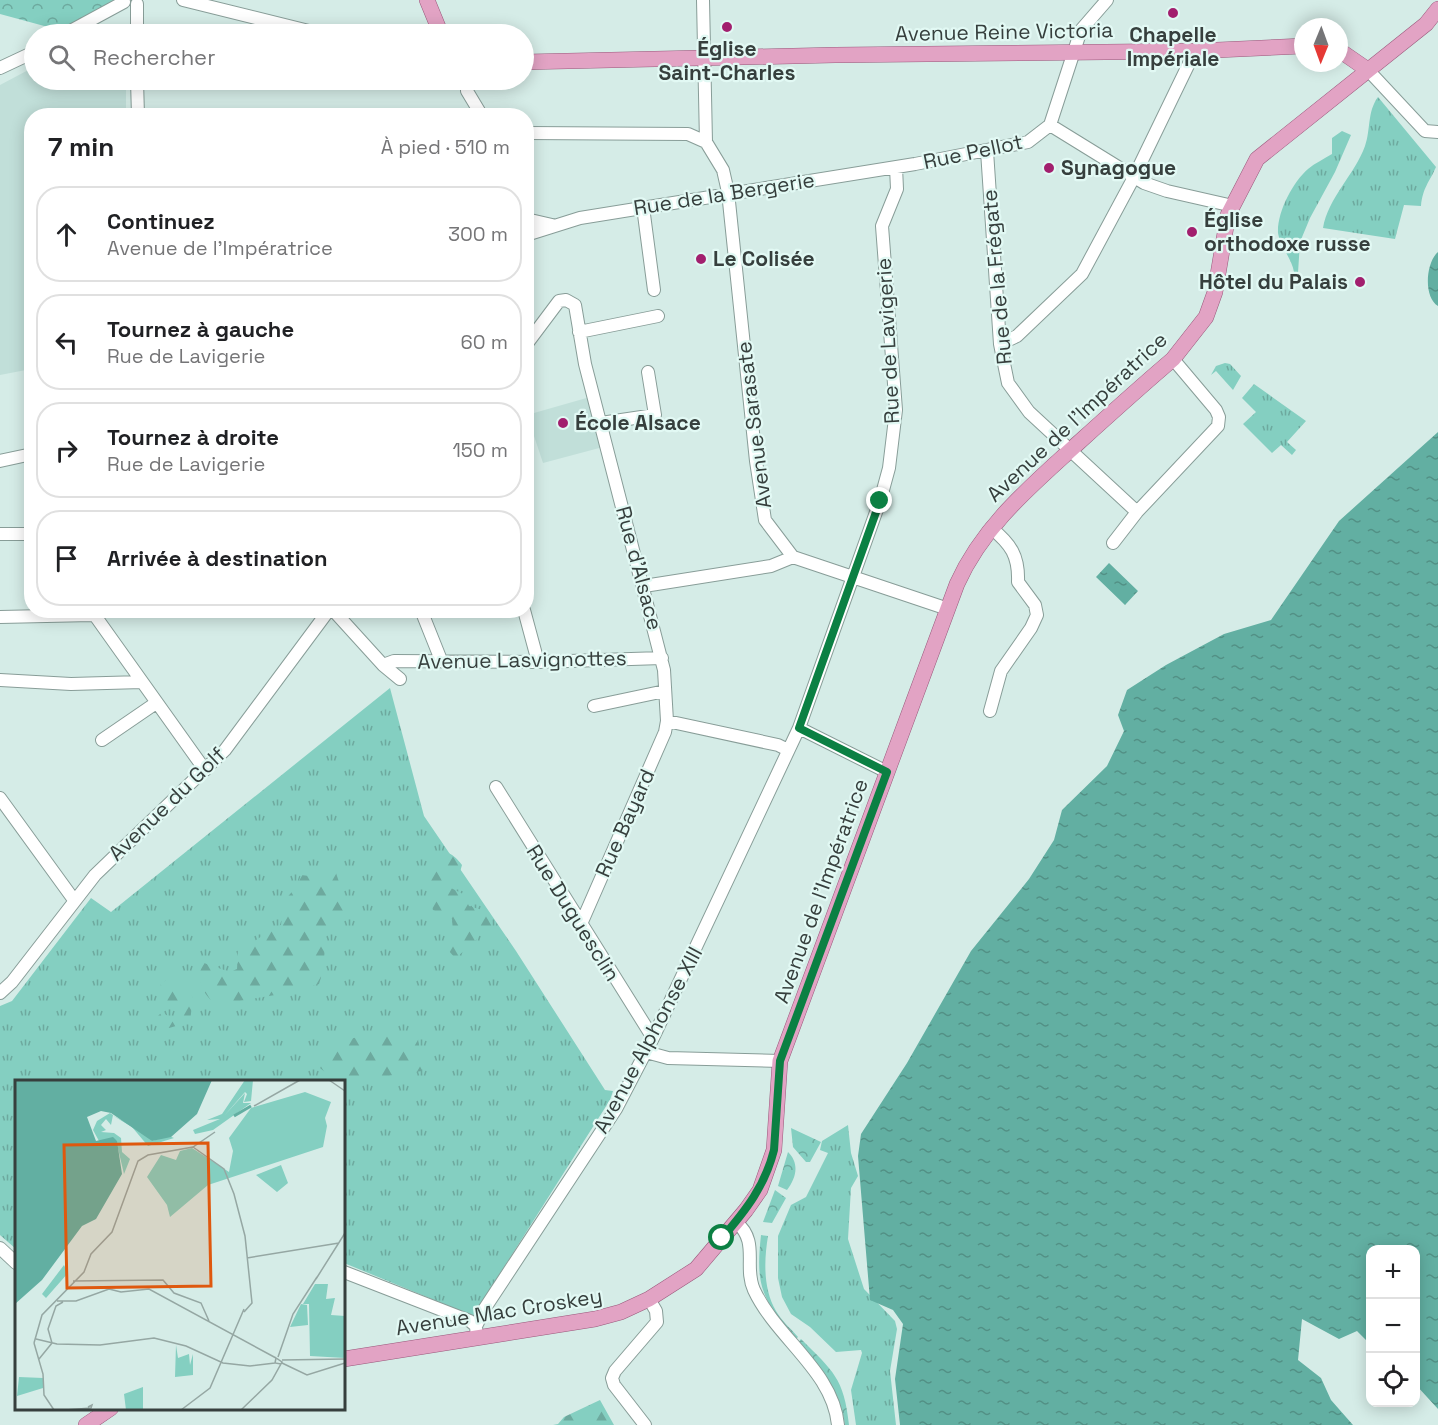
<!DOCTYPE html>
<html lang="fr">
<meta charset="utf-8">
<style>
:root{--surface:#fff;--page:#f6f6f6;--text:#202124;--muted:#757577;--line:#e0e0e0}
body{margin:0;font-family:"Space Grotesk",sans-serif;background:var(--page);color:var(--text)}
.controls{position:absolute;right:18px;bottom:18px;display:grid;overflow:hidden;border-radius:12px;box-shadow:0 3px 15px #0003}
.controls button{width:54px;height:54px;display:grid;place-items:center;padding:0;border:0;border-bottom:2px solid var(--line);background:var(--surface);color:var(--text);font:30px sans-serif}
.compass{position:absolute;left:1294px;top:18px;width:54px;height:54px;border-radius:50%;background:var(--surface);box-shadow:0 3px 15px #0003;rotate:181deg}
.stop{position:absolute;width:18px;height:18px;margin:-14px;border:4px solid #0b8043;border-radius:50%;background:#fff}
.stop.end{background:#0b8043;border-color:#fff;box-shadow:0 2px 6px #0008}
.list{margin:0;padding:0;list-style:none}
h2{display:flex;justify-content:space-between;align-items:center;height:78px;margin:0;padding:0 24px;font-size:26px}
h2 small{font-size:20px;font-weight:400;color:var(--muted)}
.list li{display:grid;grid-template-columns:39px 1fr auto;gap:18px;align-items:center;box-sizing:border-box;height:96px;margin:0 12px 12px;padding:0 12px;border:2px solid var(--line);border-radius:24px}
.list b{display:block;font-size:22px;white-space:nowrap}
.list p{margin:0;font-size:20px;white-space:nowrap;color:var(--muted)}
.list em{font-size:20px;font-style:normal;color:var(--muted)}
.icon{flex:none;width:33px;height:33px;fill:none;stroke:currentColor;stroke-width:2;stroke-linecap:round;stroke-linejoin:round}
.map{position:relative;flex:none;width:1438px;height:1425px;overflow:hidden}
.search{position:absolute;background:var(--surface);box-shadow:0 3px 15px #0003;left:24px;top:24px;width:510px;height:66px;display:flex;align-items:center;gap:15px;box-sizing:border-box;padding:0 21px;border-radius:33px;color:var(--muted);font-size:22px}
.panel{position:absolute;background:var(--surface);box-shadow:0 3px 15px #0003;left:24px;top:108px;width:510px;height:510px;border-radius:24px}
.map>svg:first-child{display:block}
</style>
<div class="map">
<svg width="1438" height="1425" viewBox="0 0 1438 1425">
<defs>
<pattern id="grass-tufts" width="24" height="20" patternUnits="userSpaceOnUse" patternTransform="scale(1.5)"><rect width="24" height="20" fill="#84cfc1"/><path d="M3 7l-1-3M5 7V3M7 7l1-3M15 17l-1-3M17 17v-4M19 17l1-3" fill="none" stroke="#6da99e"/></pattern>
<pattern id="forest-firs" width="22" height="20" patternUnits="userSpaceOnUse" patternTransform="scale(1.5)"><rect width="22" height="20" fill="#84cfc1"/><path d="M5 1l3.5 6h-7zM16 11l3.5 6h-7z" fill="#6da99e"/></pattern>
<pattern id="park-crowns" width="20" height="18" patternUnits="userSpaceOnUse" patternTransform="scale(1.5)"><rect width="20" height="18" fill="#84cfc1"/><path d="M2 6a3 3 0 1 1 6 0M12 15a3 3 0 1 1 6 0" fill="none" stroke="#6da99e"/></pattern>
<pattern id="water-ripples" width="26" height="14" patternUnits="userSpaceOnUse" patternTransform="scale(1.5)"><rect width="26" height="14" fill="#62afa2"/><path d="M2 4q2-2 4 0t4 0M15 11q2-2 4 0t4 0" fill="none" stroke="#529085"/></pattern>
</defs>
<rect width="100%" height="100%" fill="#d5ece7"/>
<path fill="#c1dfd9" d="M34,67V80H126V115L32,116L31,369L0,375V85Z
M590,397L603,447L543,463L527,415Z"/>
<path fill="url(#grass-tufts)" d="M1378,97L1436,167C1429,183 1423,187 1421,206L1404,205L1395,239L1323,228C1328,198 1355,174 1365,146C1371,129 1367,112 1378,97Z
M1342,131L1351,135L1335,172L1310,218L1300,242L1298,273L1294,272C1292,259 1280,246 1278,233C1277,212 1293,182 1308,169C1315,163 1324,159 1332,154V138Z
M1225,363L1230,364L1241,376L1233,390L1216,371L1211,375L1216,366Z
M1254,384L1306,421L1287,442L1296,450L1292,455L1281,445L1272,453L1243,424L1256,412L1242,398Z
M390,688L424,816L516,951L605,1090L613,1091L610,1100L473,1316L344,1263V1082H16V1249L0,1235V1006L12,1001L91,898L111,912Z
M848,1125L851,1153L858,1176L851,1188L848,1239L864,1289L895,1321L897,1329L890,1371L896,1425H856L851,1390L862,1353L861,1350L836,1352L810,1327L791,1314L782,1297L778,1278V1236L791,1205L806,1197L828,1153L820,1150L822,1141Z"/>
<path fill="url(#forest-firs)" d="M432,851C447,851 453,853 462,865L458,879L452,883L451,888L463,894L469,906L489,912C493,920 493,927 491,936L481,933L473,944L455,958L449,951L453,932L452,919L433,910C428,892 423,867 432,851Z
M329,870L336,873L348,909L346,919L328,927C323,947 326,965 319,984L293,992L216,1005C203,993 193,979 204,963L230,972L237,969L238,949C255,944 265,931 281,925L284,901L297,886L301,875L317,877Z
M170,978L180,980L184,991L193,996L190,1022L169,1028L161,1027L158,1016L162,1012L169,1017L178,1018L182,1015V1009L175,1005L170,1008L160,996L161,983Z
M370,1035L418,1039L422,1071L387,1076L344,1089V1082L336,1081L320,1068L321,1054L332,1042Z
M600,1400L614,1425H553L558,1424L564,1417Z"/>
<path fill="url(#park-crowns)" d="M0,0H115L59,30L0,14Z
M791,1128L821,1142L810,1162H806L793,1147Z
M788,1152C800,1164 796,1178 787,1190L778,1186Z
M775,1190L786,1198L772,1223L763,1222Z
M761,1235L768,1236C764,1260 763,1289 776,1311C781,1320 791,1329 798,1337L795,1340C763,1298 755,1289 761,1235Z
M801,1339C833,1371 844,1378 849,1425H845C839,1386 822,1372 797,1344Z"/>
<path fill="url(#water-ripples)" d="M1438,252V306C1423,297 1426,262 1438,252Z
M1438,432V1409L1416,1385V1250H1370V1344L1357,1331L1339,1339L1302,1319L1298,1360L1321,1378L1331,1400L1353,1425H900L895,1379L903,1324L893,1310L870,1300L858,1156L861,1134L907,1063L971,951L1029,879L1054,840L1062,810L1107,766L1124,731L1118,715L1127,690L1166,665L1224,634L1271,620L1339,521Z
M1109,563L1138,591L1125,605L1096,577Z"/>
<g fill="none" stroke-linecap="round" stroke-linejoin="round">
<defs>
<path id="minor" d="M183,0L321,34
M703,0L706,142
M137,4V34
M65,34L124,2
M0,68L34,52
M1368,70L1425,131L1438,132
M137,80L138,116
M468,80L467,91L482,116
M1050,125L1144,183L1167,191L1233,206
M526,133L688,134L706,142L723,170L728,192L756,461L765,520L793,557L948,609
M987,151L1000,344L1008,383L1029,412L1137,512
M643,207L654,290
M526,219L552,225
M526,235L580,218L915,164L1028,142L1050,125L1081,30L1107,0
M579,332L658,316
M1000,344L1017,336L1082,274L1133,179L1195,51
M526,345L559,301L566,300L575,305L585,364L664,670L667,721L665,732L581,924
M601,423L655,415L648,372
M0,461L32,454
M0,534H32
M1113,543L1137,512L1218,426L1219,417L1216,410L1173,359
M644,586L771,566L793,557
M91,610L205,770
M333,610L383,665L400,679
M421,610L441,660
M524,610L538,662
M0,617L92,615
M383,665L394,661L538,662L662,658
M0,680L71,684L142,682
M594,706L665,691
M990,711L1001,671L1031,628L1037,615L1035,605L1018,582C1019,556 1011,544 991,528
M667,721L778,745L788,750
M799,728L887,772
M102,740L156,703
M496,787L653,1038
M0,798L74,900
M0,993L12,982L95,875L225,750L329,610
M646,1052L668,1058L780,1061
M736,1222C760,1242 743,1266 754,1290C777,1339 833,1371 838,1425
M0,1248L16,1263
M344,1272L470,1321L476,1326
M477,1338L476,1326L485,1308L616,1109L653,1038L799,728L880,501L889,468L896,410L882,226L897,189L896,167
M645,1425L614,1385L612,1378L615,1371L657,1322L656,1311L649,1299"/>
<path id="major" d="M427,0L441,34
M1339,50L1368,70
M524,62L835,55L1195,51L1303,46
M344,1359L595,1319L621,1312L649,1299L696,1269L746,1210L760,1190L774,1150L780,1061L957,584C983,526 1030,487 1076,445C1108,416 1140,387 1173,359L1206,317L1215,292L1228,215L1257,159L1426,24L1438,9
M86,1425L111,1408"/>
</defs>
<use href="#minor" stroke="#889d98" stroke-width="14"/>
<use href="#major" stroke="#99587b" stroke-width="16"/>
<use href="#minor" stroke="#fff" stroke-width="12"/>
<use href="#major" stroke="#e2a3c4" stroke-width="15"/>
</g>
<g fill="none" stroke-linecap="round" stroke-linejoin="round">
<path stroke="#0b8043" stroke-width="8" d="M722,1238C746,1210 765,1186 774,1150L780,1061L887,772L799,728L880,501"/>
</g>
<g fill="#a21f6e" stroke="#e2f9f4" stroke-width="2">
<circle cx="1173" cy="13" r="6"/>
<circle cx="727" cy="27" r="6"/>
<circle cx="1049" cy="168" r="6"/>
<circle cx="1192" cy="232" r="6"/>
<circle cx="701" cy="259" r="6"/>
<circle cx="1360" cy="282" r="6"/>
<circle cx="563" cy="423" r="6"/>
</g>
<g text-anchor="middle" stroke-width="4.5" stroke-linejoin="round" paint-order="stroke">
<g font-size="21" fill="#363f3d" stroke="#e2f9f4">
<text transform="translate(1004 32) rotate(-1)" y="7">Avenue Reine Victoria</text>
<text transform="translate(973 152) rotate(-12)" y="7">Rue Pellot</text>
<text transform="translate(724 194) rotate(-9)" y="7">Rue de la Bergerie</text>
<text transform="translate(997 277) rotate(-95)" y="7">Rue de la Frégate</text>
<text transform="translate(888 341) rotate(-93)" y="7">Rue de Lavigerie</text>
<text transform="translate(1077 417) rotate(-43)" y="7">Avenue de l'Impératrice</text>
<text transform="translate(754 425) rotate(-97)" y="7">Avenue Sarasate</text>
<text transform="translate(639 568) rotate(75)" y="7">Rue d'Alsace</text>
<text transform="translate(522 660) rotate(-1)" y="7">Avenue Lasvignottes</text>
<text transform="translate(167 804) rotate(-44)" y="7">Avenue du Golf</text>
<text transform="translate(625 823) rotate(-66)" y="7">Rue Bayard</text>
<text transform="translate(821 891) rotate(-70)" y="7">Avenue de l'Impératrice</text>
<text transform="translate(573 913) rotate(58)" y="7">Rue Duguesclin</text>
<text transform="translate(648 1040) rotate(-62)" y="7">Avenue Alphonse XIII</text>
<text transform="translate(499 1312) rotate(-9)" y="7">Avenue Mac Croskey</text>
</g>
<g font-size="21" font-weight="bold" fill="#363f3d" stroke="#e2f9f4" text-anchor="start">
<text x="1173" y="42" text-anchor="middle">Chapelle<tspan x="1173" dy="24">Impériale</tspan></text>
<text x="727" y="56" text-anchor="middle">Église<tspan x="727" dy="24">Saint-Charles</tspan></text>
<text x="1061" y="175">Synagogue</text>
<text x="1204" y="227">Église<tspan x="1204" dy="24">orthodoxe russe</tspan></text>
<text x="713" y="266">Le Colisée</text>
<text x="1348" y="289" text-anchor="end">Hôtel du Palais</text>
<text x="575" y="430">École Alsace</text>
</g>
</g>
<g transform="translate(15 1080)">
<rect width="330" height="330" fill="#d5ece7"/>
<path d="M230,0H238L236,21L229,22L232,14L230,12L209,36L230,13L228,23H236L198,50L180,54L178,50L205,39L192,40L207,34ZM290,12L316,22L310,38L312,46L308,67L193,105L155,137L152,125L132,97L146,75L161,80L165,71L177,68L214,92L218,71L214,58L236,28ZM95,33L98,35L96,45L91,39L86,45L91,50L86,52L99,53L106,58L107,72L115,79L109,94L101,60L84,61L78,50L82,41ZM266,85L273,103L262,112L241,95Z" fill="#84cfc1"/>
<path d="M97,35L129,52L137,61L154,56L159,58L133,66L117,47ZM286,224L292,225L293,245L275,247Z" fill="#84cfc1"/>
<path d="M49,185L53,193L31,218L27,214ZM161,265L163,278L174,274L175,285L178,274V295L160,297ZM4,297L28,298V308L2,316Z" fill="#84cfc1"/>
<path d="M128,307V330H111L109,314Z" fill="#84cfc1"/>
<path d="M300,204H313L311,219L320,218L316,235L330,236V278L295,276L294,224H288Z" fill="#84cfc1"/>
<path d="M0,0H197L182,34L156,57L137,61L96,33L86,31L72,37L81,61L98,57L102,61L107,94L81,139L67,146L27,200L0,224Z" fill="#62afa2"/>
<path fill="none" stroke="#62afa2" stroke-width="3" d="M219,36L236,26"/>
<path fill="none" stroke="#95a7a3" stroke-width="1.5" d="M314,0L330,11M239,26L285,0M178,67L209,89L219,114L230,156L237,223L229,232M232,178L324,163M301,199L330,153M58,201L148,200L159,213L186,223L194,241M42,221H61L94,209L106,212L134,209L261,278M21,259L42,264L85,265L139,258L171,266L208,283L235,286L260,283M19,263L28,294L29,315L39,330M19,263L27,235L69,192L76,174L97,152L123,81L133,75L178,67L200,52M263,277L278,234L302,197M24,279L37,263L33,249L41,226L48,222M267,280L330,279M267,283L292,295L330,283M50,330L76,328L77,325L73,327M166,330L195,308L229,229M226,330L257,300L267,282L261,278L260,283L266,284"/>
<path fill="#df580e" fill-opacity="0.15" stroke="#df580e" stroke-width="3" d="M193,63L196,206L52,208L49,65Z"/>
<rect width="330" height="330" fill="none" stroke="#363f3d" stroke-width="3"/>
</g>
</svg>
<div class="controls">
<button>+</button>
<button>−</button>
<button><svg class="icon" aria-label="locate" viewBox="0 0 24 24"><circle cx="12" cy="12" r="6"/><path d="M12 2v4M12 18v4M2 12h4M18 12h4"/></svg></button>
</div>
<svg class="compass" viewBox="-18 -18 36 36"><path d="M0-13l5 13h-10z" fill="#e53935"/><path d="M0 13l5-13h-10z" fill="#757577"/></svg>
<div class="stop" style="left:722px;top:1238px"></div>
<div class="stop end" style="left:880px;top:501px"></div>
<div class="search"><svg class="icon" aria-label="search" viewBox="0 0 24 24"><circle cx="10" cy="10" r="6"/><path d="M15 15l6 6"/></svg>Rechercher</div>
<section class="panel">
<h2>7 min<small>À pied · 510 m</small></h2>
<ul class="list">
<li><svg class="icon" aria-label="ahead" viewBox="0 0 24 24"><path d="M12 20V5M6 11l6-6 6 6"/></svg><div><b>Continuez</b><p>Avenue de l'Impératrice</p></div><em>300 m</em></li>
<li><svg class="icon" aria-label="left" viewBox="0 0 24 24"><path d="M17 20v-9H6M10 6l-5 5 5 5"/></svg><div><b>Tournez à gauche</b><p>Rue de Lavigerie</p></div><em>60 m</em></li>
<li><svg class="icon" aria-label="right" viewBox="0 0 24 24"><path d="M7 20v-9h11M14 6l5 5-5 5"/></svg><div><b>Tournez à droite</b><p>Rue de Lavigerie</p></div><em>150 m</em></li>
<li><svg class="icon" aria-label="arrive" viewBox="0 0 24 24"><path d="M6 21V4h12l-3 4 3 4H6"/></svg><div><b>Arrivée à destination</b></div></li>
</ul>
</section>
</div>
